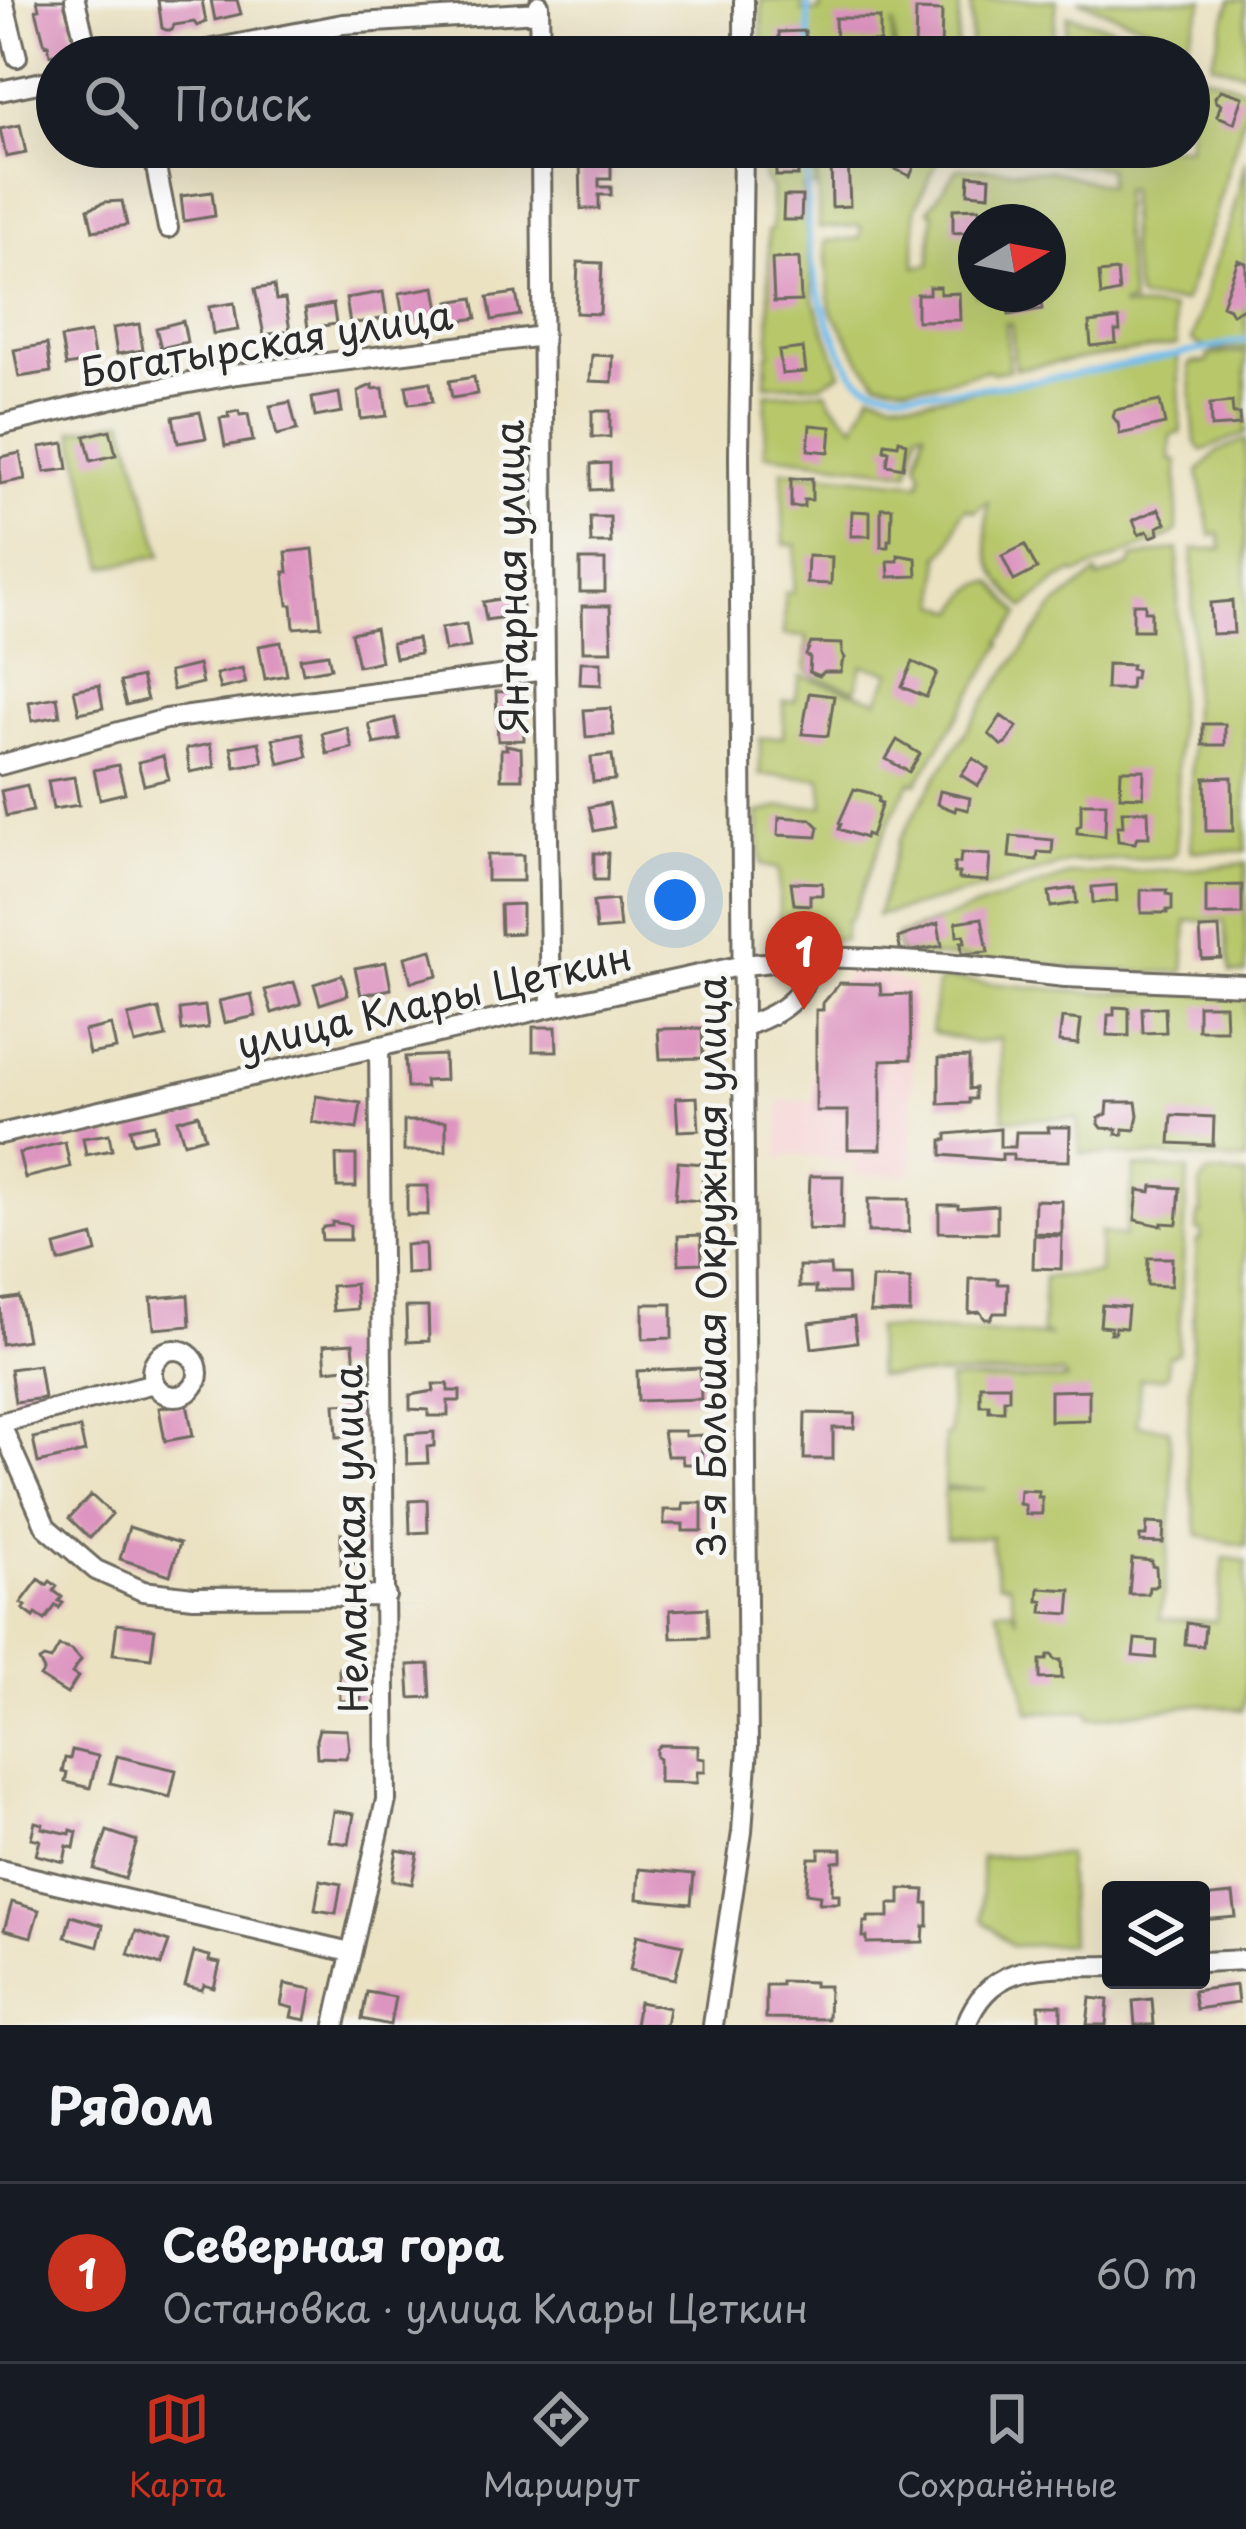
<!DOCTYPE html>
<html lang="ru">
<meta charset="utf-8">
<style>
:root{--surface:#171b24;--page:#242831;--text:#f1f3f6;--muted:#9ea1a6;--line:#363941;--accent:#c8321e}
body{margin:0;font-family:"Playpen Sans",sans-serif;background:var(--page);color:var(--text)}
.controls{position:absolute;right:36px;bottom:36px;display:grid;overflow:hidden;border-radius:12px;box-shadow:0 12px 48px #0002}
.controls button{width:108px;height:108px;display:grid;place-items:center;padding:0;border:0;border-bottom:3px solid var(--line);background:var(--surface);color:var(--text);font:60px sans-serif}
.compass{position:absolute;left:958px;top:204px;width:108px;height:108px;border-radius:50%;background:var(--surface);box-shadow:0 12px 48px #0002;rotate:80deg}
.you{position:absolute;left:675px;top:900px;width:42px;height:42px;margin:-30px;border:9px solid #fff;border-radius:50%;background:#1a73e8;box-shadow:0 0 0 18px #1a73e833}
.badge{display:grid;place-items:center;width:78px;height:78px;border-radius:50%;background:var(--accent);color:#fff;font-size:39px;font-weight:700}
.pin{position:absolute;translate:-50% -99px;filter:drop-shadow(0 3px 6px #0008)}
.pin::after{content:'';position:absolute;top:63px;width:42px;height:36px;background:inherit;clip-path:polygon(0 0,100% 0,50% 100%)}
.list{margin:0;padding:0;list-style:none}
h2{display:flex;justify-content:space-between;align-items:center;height:156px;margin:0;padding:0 48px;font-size:51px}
h2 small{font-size:39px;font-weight:400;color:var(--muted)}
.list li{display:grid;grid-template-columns:78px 1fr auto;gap:36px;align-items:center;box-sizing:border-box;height:180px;padding:0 48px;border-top:3px solid var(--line)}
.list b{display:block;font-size:45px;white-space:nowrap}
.list p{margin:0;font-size:39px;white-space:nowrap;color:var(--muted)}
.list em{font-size:39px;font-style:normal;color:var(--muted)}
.icon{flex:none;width:66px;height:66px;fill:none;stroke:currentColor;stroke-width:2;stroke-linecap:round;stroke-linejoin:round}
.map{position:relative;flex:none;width:1246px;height:2025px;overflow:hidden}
.search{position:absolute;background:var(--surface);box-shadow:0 12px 48px #0002;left:36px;right:36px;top:36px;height:132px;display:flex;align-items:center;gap:30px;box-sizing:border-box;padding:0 42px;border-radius:66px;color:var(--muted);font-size:45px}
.sheet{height:336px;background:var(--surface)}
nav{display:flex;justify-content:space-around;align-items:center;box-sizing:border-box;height:168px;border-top:3px solid var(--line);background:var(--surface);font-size:33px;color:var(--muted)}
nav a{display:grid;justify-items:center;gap:6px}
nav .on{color:var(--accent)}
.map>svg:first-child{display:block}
</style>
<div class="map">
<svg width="1246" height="2025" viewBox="0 0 1246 2025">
<rect width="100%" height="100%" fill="#f6f6f2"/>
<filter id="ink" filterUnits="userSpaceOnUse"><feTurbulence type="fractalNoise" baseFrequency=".00833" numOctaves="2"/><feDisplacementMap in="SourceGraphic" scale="24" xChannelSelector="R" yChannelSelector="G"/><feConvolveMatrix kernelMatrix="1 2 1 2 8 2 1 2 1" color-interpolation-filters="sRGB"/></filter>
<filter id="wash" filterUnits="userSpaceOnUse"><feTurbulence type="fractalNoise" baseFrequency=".004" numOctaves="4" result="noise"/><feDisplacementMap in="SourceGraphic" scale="48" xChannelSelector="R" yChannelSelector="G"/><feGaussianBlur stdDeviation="2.7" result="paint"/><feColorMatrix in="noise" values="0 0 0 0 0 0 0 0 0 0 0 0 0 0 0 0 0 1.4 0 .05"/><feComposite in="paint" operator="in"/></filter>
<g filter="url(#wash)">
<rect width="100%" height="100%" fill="#ebe2c2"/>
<path fill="#f7cfd0" d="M867,970L913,986L912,1175H853V1164L794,1154L779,1160V1101L813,1100V1009L821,1006L849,972Z"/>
<path fill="#b7c76a" stroke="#71794a" stroke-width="3" fill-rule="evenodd" d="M761,0H802L803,12L820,11V0H960L956,57H896L893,23L892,57H762Z
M971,0H1057L1051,57H971Z
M1078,0H1204L1184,50L1145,26Z
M1231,0H1246V73L1211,63Z
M1068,15L1124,31L1136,48L1160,57H1062Z
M1189,69L1246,89V109L1213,221L1184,302L1140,300L1137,296L1129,247V189H1123L1122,230L1132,303L1123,304V307L1172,309L1177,345L1015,369L1011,324L1006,323L1009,370L994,373L987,370L933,384L907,385L878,381L862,363L830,308L825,241L860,238L861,226L819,228L817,147H896L939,158L915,209V267L930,264L933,213L928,210L958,168L1052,171L1108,186V168L1057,162L1051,147H1189ZM976,222H1048V294H976Z
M762,147H813L816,187H802L814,301L841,373L822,384L766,385L767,355L770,353L768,231L772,230L771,188L764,179Z
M1246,159V348L1213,351L1192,341L1210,276L1230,224Z
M1246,352V433L1202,451L1195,443L1189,367L1191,363L1208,362V355Z
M1178,355L1181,433L1171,435L1170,460L1177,461V530L1172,535L1077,574L1074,572L1057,581L1025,608C986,572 984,552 988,502L975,511L966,508C953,522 957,544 940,555L939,604L957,611C967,596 973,583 993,582L1020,614L1000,642L1002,644L917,783L911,782C883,824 871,874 850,920H846L844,940L779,936V869L761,865L758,813L781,807L824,806L821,778L760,775V739L783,737L784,701H795L800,676L878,700L891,672L862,665L856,690L818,678L805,670L807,637L784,635L785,593L793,592L796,545L784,544L782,470L920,483L922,473L917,462L925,430H918L909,472L765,454L766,394L826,391L832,403L855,426L871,392L891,398L922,400Z
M124,420L162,555L105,567L73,431Z
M1246,439V851H1191L1193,549H1222L1219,534L1211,536L1198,472L1217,452Z
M1178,549L1177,850L1171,857L1070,862L994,886L877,916L899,841L932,784L990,694L1054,607L1097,573L1098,579L1131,565L1132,558Z
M1246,863V973H1231L1224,921H1187L1184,972H1139L899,954L895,936L1072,874L1196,869Z
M944,979L1086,992L1246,995V1161L1080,1153L1077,1118L1004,1119L1000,1039L975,1043L931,1032L937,985Z
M1135,1167L1188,1170L1178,1353L1168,1357L1167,1375L1161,1378L1140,1379L1137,1425L1169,1429L1173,1495L1164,1594L1159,1619L1216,1621L1224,1558L1246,1561V1697L1242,1710L1201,1704L1090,1718L1089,1711L1029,1712L1016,1656L996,1610L1012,1609L1017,1620L1009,1584L998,1583L991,1541L992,1537L946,1538L944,1490L987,1489L944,1487L945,1435L950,1434L949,1380H1067L1063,1374L877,1376L875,1328L1051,1336L1042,1333L1044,1277L1099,1273L1100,1232L1124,1237Z
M1213,1173L1246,1175V1546L1198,1536L1187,1455L1197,1241L1201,1240L1202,1231L1197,1230L1198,1214H1201L1200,1185L1207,1174Z
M1067,1854L1070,1944L1012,1946L982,1920L981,1857Z"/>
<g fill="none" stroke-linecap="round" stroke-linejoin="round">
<path stroke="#74beed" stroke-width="6" d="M808,0L810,57
M808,147C806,219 805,269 835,336C840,349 847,366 857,377C897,419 1184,354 1246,340"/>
</g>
<g id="blocks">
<path fill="#dd94c0" d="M37,0H68L69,5L65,6L68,16L74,15L76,23L70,24L80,47L50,55L48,44L45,45L36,10L39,9Z
M158,0H202L206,22L197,26L194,22L174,25L172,30H166L162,28Z
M211,0H237L241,14L215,20Z
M916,10L942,11L941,51L915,50Z
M835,18H880V42H836Z
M805,31L806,57H779V32Z
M1221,90L1243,97L1234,123L1217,116L1221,104L1216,102L1215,97Z
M20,125L26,153L6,157L0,129Z
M776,147H798V176H776Z
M899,147L920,154L910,176L891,167Z
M580,155H595L611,165V179H599V187H611V195H599V209H581Z
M848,158L850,206L832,207L831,159Z
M969,175L990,177L989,195L968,193Z
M212,192L215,216L184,221L181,196Z
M784,196H802L801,220H783Z
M122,201L127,225L93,231L88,209L105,202Z
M979,208L980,222H976V232L953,233V209Z
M799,258L801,301L774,302L772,259Z
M1238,260L1246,263V307L1232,314L1229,308L1222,305Z
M578,262L602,263L600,314L576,313Z
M1117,271L1119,292L1101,296L1099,273Z
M274,286L276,300L285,299L290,331L264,335L255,289Z
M435,287L441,321L405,327L399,293Z
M929,287H940V294L959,293L960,320L917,321V294H929Z
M383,292L387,318L350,324L346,298Z
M516,293L520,315L492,320L488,297Z
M1006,294H1040L1042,309L1009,315Z
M473,298L477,318L452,322L449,302Z
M234,303L238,330L213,334L209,307Z
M333,304L336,324L308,328L305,309Z
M1119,319L1120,331H1115L1116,343L1091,346L1089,323Z
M183,321L187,342L161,348L156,328Z
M139,324L143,350L117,354L113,328Z
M90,333L95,361L66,366L61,338Z
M47,344L51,372L19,377L14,350Z
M803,348L806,372L782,374L779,351Z
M592,355L613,356L612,382L590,381Z
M474,377L477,394L452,398L449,381Z
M430,382L433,401L409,404L406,386Z
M372,385V389L383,388L387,416L361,419L358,391Z
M339,393L342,412L315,417L312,398Z
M1160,401L1165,424L1120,434L1118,423L1113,417L1115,410Z
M290,402L297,430L277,435L270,406Z
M1232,402L1233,414H1239L1240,425L1211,427L1210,404Z
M239,411L240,415L248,414L253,441L225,446L220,418L229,417L228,413Z
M592,411H610V437H592Z
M200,412L206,438L178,443L173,417Z
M810,425L831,427L829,452L808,450Z
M110,430L116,455L91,461L85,436Z
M899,440L906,443L903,468L887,465L889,451L884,450L885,443L898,445Z
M64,443L68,469L45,472L40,447Z
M20,453L25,479L0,484V457Z
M610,463V489L591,490V464Z
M812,478V500H804V507H791V479Z
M881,508H892L891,540H888V547H881Z
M1159,509L1166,523L1158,527L1159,534L1151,537L1147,531L1139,535L1133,520Z
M852,511L870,512V536H851Z
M590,517H610L611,543H591Z
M1025,545L1037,569L1014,581L1002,556Z
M313,549L321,626L294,628L292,605H288L284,572H288L286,552Z
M898,555L916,558L917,576L889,577L888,561H898Z
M808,556L832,557L831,584L807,583Z
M580,560H605V592H580Z
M521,595L524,614L486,620L483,602Z
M1232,601L1234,633L1212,634L1210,603Z
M1133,604H1145V611H1151V630H1133Z
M582,606H610L612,651H583Z
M466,624L470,647L445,651L441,628Z
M375,628L381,661L358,666L351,633Z
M417,639L420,654L395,658L392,643Z
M281,642L287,675L265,679L259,646Z
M811,643L842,644V653L845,658L842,663L841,672H824L819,676L809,672L810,658L806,655Z
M328,654L331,668L303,673L300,658Z
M581,662H601V685L580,684Z
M913,662L937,673L926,697L902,687Z
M1107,664L1132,665L1131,669L1136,670L1135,678H1131L1130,689H1106Z
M198,665L202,683L173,690L169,672Z
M242,668L246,683L220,689L216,674Z
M141,677L147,700L126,705L120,682Z
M99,685L103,708L79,713L74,690Z
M522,691L524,740L498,741L496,692Z
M809,693L834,696L828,736L802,734Z
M57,697L60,716L32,721L29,702Z
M611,708L614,735L586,737L584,710Z
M1001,716L1017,727L1006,744L1002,746L989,734Z
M395,718L400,739L374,744L369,724Z
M1203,724H1225V745H1203Z
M347,727L352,748L327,754L322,733Z
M302,733L307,757L279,764L273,739Z
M897,740L920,754L909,772L886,759Z
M259,742L263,762L235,767L231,747Z
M210,744L215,767L190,772L186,749Z
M506,745L521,748L522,779H501V749H507Z
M612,755L615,780L593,782L591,757Z
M163,756L169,779L144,785L138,762Z
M973,758L989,769L978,786L961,775Z
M118,765L125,793L100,799L94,770Z
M1121,770H1144L1143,797L1120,796Z
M74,777L79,805L53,809L48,781Z
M1232,777L1233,831H1206L1205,778Z
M27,785L33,811L6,816L1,791Z
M854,789L870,793L879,798L878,802L882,803L871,836L866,834L865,838L839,829L841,824L839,823Z
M940,791L970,798L968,810L956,807L955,811L937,804Z
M609,803L614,827L594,831L589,807Z
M1081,803H1106L1105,836L1077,833V827L1081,825Z
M1122,811H1148L1149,837H1137L1135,843L1118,841L1117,826H1123Z
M779,817L811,819L819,827L817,837L778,835Z
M1011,836L1053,840L1052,853L1038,852L1037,860L1009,857Z
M594,853H608L607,880H594Z
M961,853L990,855L988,881L959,879V873H954V863H960Z
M487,855H523V881H487Z
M791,882L822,883V895H810V905L794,904Z
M1116,885L1117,901L1093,903L1092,887Z
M1242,885V914L1206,915V886Z
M1075,888L1077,903L1051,907L1049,892Z
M1141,890H1167L1166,894L1172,895V910H1167V913H1141Z
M617,900L620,928L596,930L593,902Z
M522,904V933L501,934L500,905Z
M982,918L988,952L962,954L961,942H965L964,935L957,936L956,922Z
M938,923L942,946L901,953L898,938Z
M1219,928L1221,958L1202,959L1200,929Z
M432,950L438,975L411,982L405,957Z
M386,962L391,989L361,995L355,968Z
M342,975L348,995L320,1004L314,984Z
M294,982L301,1004L272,1013L265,990Z
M840,983L880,984L881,995L910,994L911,1059L881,1060V1149H848V1111H816V1010H823V1003Z
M251,994L256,1016L224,1023L219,1001Z
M1198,1005H1225L1226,1030H1198Z
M205,1006L208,1028L182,1031L180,1009Z
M1114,1007L1129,1008V1036L1107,1035L1108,1015H1114Z
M1165,1007L1166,1032L1143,1033L1142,1008Z
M159,1009L166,1037L135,1044L128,1016Z
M1062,1018L1081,1020L1078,1044L1059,1042Z
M111,1025L116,1049L89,1054L84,1031Z
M533,1027H556L557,1051H533Z
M702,1028L703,1058L660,1059L658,1029Z
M444,1055L445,1080L425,1081L426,1088H407L405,1057Z
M969,1057V1089L975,1088V1099H969V1103L939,1104V1058Z
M316,1096L361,1103L357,1129L312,1122Z
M697,1097L699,1130L678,1131L676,1098Z
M1108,1102H1136L1138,1115L1135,1130L1123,1129V1135L1116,1134L1117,1129L1102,1128L1099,1124V1118L1107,1114Z
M198,1114L205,1137L184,1143L177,1120Z
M1172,1115L1214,1117L1213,1145L1170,1143Z
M404,1121H446V1151H404Z
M154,1124L156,1138L133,1143L130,1129Z
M1048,1127H1070L1069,1161L1013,1160V1154H1002V1160L942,1155V1140H947V1134L1000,1129V1147H1015L1016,1132H1049Z
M109,1134L112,1150L86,1155L83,1138Z
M65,1142L70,1167L25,1178L19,1153Z
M336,1155H356V1187H337Z
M678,1162L704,1164L701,1201L675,1199Z
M810,1176H843L842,1230L808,1229Z
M407,1186H428V1215H407Z
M1152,1186L1180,1188L1177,1224L1162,1223V1226L1135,1220L1138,1190L1151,1192Z
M868,1199H909V1232H868Z
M1035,1200L1062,1201V1234L1034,1233Z
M939,1205H958V1208L997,1205V1233L939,1232Z
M332,1222L350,1225V1240H322L321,1230L324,1227L332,1226Z
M701,1235L702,1263L679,1264L678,1236Z
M1034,1235L1062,1236L1061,1269L1033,1268Z
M93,1236L97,1252L59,1262L55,1246Z
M415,1244H425L426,1273L406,1274L405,1245Z
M1148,1258H1172L1171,1286L1147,1285Z
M799,1266H830L831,1275H847L848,1293H816V1287H799Z
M872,1278L910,1279V1313L870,1312Z
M970,1279H998V1284H1008L1007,1313H994L991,1319H985L980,1312L969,1313Z
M355,1284L357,1309L333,1311L331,1286Z
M188,1295L190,1326L154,1329L151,1298Z
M19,1297L27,1340L2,1344L0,1300Z
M643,1304H672V1338L643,1339Z
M1102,1305L1128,1307L1126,1328L1115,1327V1333H1110L1111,1327L1100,1326Z
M406,1307H428L429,1341L407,1342Z
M854,1317L857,1342L812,1348L809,1323Z
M353,1343L355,1367L326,1370L324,1345Z
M39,1365L44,1398L15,1402L10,1369Z
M700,1368L701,1399L638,1401L637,1371Z
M433,1384H448V1391H460V1401H448V1416H428V1410L410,1409V1395L434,1391Z
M980,1385H1009V1399H1004V1411H989V1405H980Z
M1089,1390V1420L1050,1421V1391Z
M187,1403L193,1436L165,1441L159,1408Z
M357,1403L359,1436L337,1437L335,1404Z
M805,1413L855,1414L854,1428H833V1459H804Z
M80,1428L85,1452L38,1463L33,1438Z
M663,1431H685V1436L701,1435L702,1464H683L682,1456H667Z
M434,1432V1446L427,1447L428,1463L407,1464L406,1434Z
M1020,1490L1039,1491L1038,1497H1042V1514H1025V1505L1019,1504Z
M91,1495L112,1514L90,1538L69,1518Z
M427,1500L428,1532L410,1533L409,1501Z
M683,1503H702V1531H683V1524H664V1510H683Z
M1147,1523L1164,1524L1163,1543L1140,1542V1536H1146Z
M129,1527L180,1543L170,1575L120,1559Z
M361,1532L362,1564H341V1533Z
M1132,1559L1152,1561V1566L1156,1567L1157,1584L1154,1587H1149L1148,1594H1129Z
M39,1579L47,1585L50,1581L57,1586L54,1591L62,1597L59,1601L63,1603L59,1608L56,1605L45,1620L36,1614L34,1617L23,1609L26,1606L21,1603Z
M1039,1588L1071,1590L1069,1614L1042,1612L1043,1601H1038Z
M707,1608L708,1637L671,1638L670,1610Z
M1187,1623L1205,1626L1203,1646L1185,1644Z
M117,1624L155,1629L151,1658L113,1654Z
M1135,1639L1157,1641L1156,1658L1133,1656Z
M59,1646L72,1650L81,1660L72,1673L78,1677L67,1694L40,1677L44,1671L39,1661L44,1658L51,1660Z
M1048,1655H1052L1055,1660H1061L1062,1678L1040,1679V1660H1047Z
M429,1664L431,1697L410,1698L408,1665Z
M360,1667L361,1700L340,1701L339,1668Z
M319,1729L347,1730L349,1749L346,1758L317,1757L316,1740Z
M660,1745L698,1746V1758L705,1759V1772H697V1783L659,1782V1759L656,1757V1749Z
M72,1750L98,1756L90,1788L65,1782L67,1773L62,1772L65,1758L70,1759Z
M117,1756L176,1770L170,1797L110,1783Z
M334,1811L354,1814L349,1844L329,1841Z
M35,1822L43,1824L42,1828L70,1834L71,1830L77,1832L74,1848L67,1846L64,1862L36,1855L40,1840L31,1838Z
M107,1831L137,1841L125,1879L94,1869Z
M819,1849H842V1861L833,1862L832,1894H839V1903H819L820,1895L806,1893L809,1858H819Z
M397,1850L418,1854L412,1884L392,1880Z
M639,1869L694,1874L691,1904L637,1899Z
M320,1880L341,1884L336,1913L315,1910Z
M900,1889L925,1890L924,1903H928V1926H924L923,1942L867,1943V1937H863L864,1922H868V1917H889V1904H900Z
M1233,1894L1236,1917L1201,1920V1897Z
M12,1902L39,1910L31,1937L4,1930Z
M71,1916L103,1925L98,1946L65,1937Z
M136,1931L169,1942L161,1965L128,1954Z
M637,1935L683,1945L675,1979L630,1970Z
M194,1952L210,1956L209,1961L220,1963L214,1988L204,1985L202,1990L185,1986Z
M781,1981L814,1982V1986H829L828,2019L766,2018V1985H781Z
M285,1984L312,1989L306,2020L291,2017L293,2008L281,2005Z
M1236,1985L1238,2003L1196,2009L1193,1991Z
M367,1992L395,1997L390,2025L362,2019Z
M1090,1998L1108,2000L1106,2025H1087Z
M1152,1999L1154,2025H1135L1133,2001Z
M639,2002L669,2008L666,2025H635Z
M1039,2005H1061V2025H1039Z"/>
</g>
</g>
<g filter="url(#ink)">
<use href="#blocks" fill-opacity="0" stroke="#6e6b60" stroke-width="3"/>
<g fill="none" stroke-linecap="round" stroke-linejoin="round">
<defs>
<path id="minor" d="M3,0L17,57
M75,0L85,42
M539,5L540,57
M171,57L343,24L539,12
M744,57V0
M0,91L57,79
M152,147L168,228
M541,147L545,670L551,1007
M0,425L130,394L237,374L543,336
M0,765L166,719L545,670
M745,1026C777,1015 810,998 807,959
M0,1134L551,1007L744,965L822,957L875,959L946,964L1065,977L1246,985
M152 1373a23 23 0 1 1 46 0a23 23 0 1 1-46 0Z
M154,1383L0,1423L46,1527L96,1570L143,1591L193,1597L386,1596
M0,1870L350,1952
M1201,1962L1246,1960
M335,2025L386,1800L379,1046
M713,2025L742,1832L748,1747L739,455L743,147
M966,2025C991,1957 1051,1968 1111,1966"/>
</defs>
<use href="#minor" stroke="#6e6b60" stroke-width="24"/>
<use href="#minor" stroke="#fff" stroke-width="18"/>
</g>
</g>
<g text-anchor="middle" stroke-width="9" stroke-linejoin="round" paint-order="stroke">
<g font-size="39" fill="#2b2b2b" stroke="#f6f6f2">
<text transform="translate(266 344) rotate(-9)" y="14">Богатырская улица</text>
<text transform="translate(512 577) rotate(-91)" y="14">Янтарная улица</text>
<text transform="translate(434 1001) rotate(-13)" y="14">улица Клары Цеткин</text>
<text transform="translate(712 1267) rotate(-90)" y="14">3-я Большая Окружная улица</text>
<text transform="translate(351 1539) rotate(-91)" y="14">Неманская улица</text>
</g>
</g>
</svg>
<div class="controls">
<button><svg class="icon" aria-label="layers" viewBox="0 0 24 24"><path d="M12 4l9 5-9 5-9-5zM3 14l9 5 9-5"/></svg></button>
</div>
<svg class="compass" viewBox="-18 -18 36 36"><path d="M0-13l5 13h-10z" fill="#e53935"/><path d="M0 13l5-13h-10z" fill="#9ea1a6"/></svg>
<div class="you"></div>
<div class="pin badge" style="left:804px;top:1010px">1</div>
<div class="search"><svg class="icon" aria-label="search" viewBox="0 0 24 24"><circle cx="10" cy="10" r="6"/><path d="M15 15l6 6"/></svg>Поиск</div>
</div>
<section class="sheet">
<h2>Рядом<small></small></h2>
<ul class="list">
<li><span class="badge">1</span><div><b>Северная гора</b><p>Остановка · улица Клары Цеткин</p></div><em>60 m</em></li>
</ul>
</section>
<nav>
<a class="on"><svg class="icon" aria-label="map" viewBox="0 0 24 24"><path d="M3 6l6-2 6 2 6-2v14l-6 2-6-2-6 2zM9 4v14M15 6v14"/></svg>Карта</a>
<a><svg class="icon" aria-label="directions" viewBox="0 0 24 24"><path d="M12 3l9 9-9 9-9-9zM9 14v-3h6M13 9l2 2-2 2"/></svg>Маршрут</a>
<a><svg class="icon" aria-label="saved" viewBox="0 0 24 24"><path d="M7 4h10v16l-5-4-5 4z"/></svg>Сохранённые</a>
</nav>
